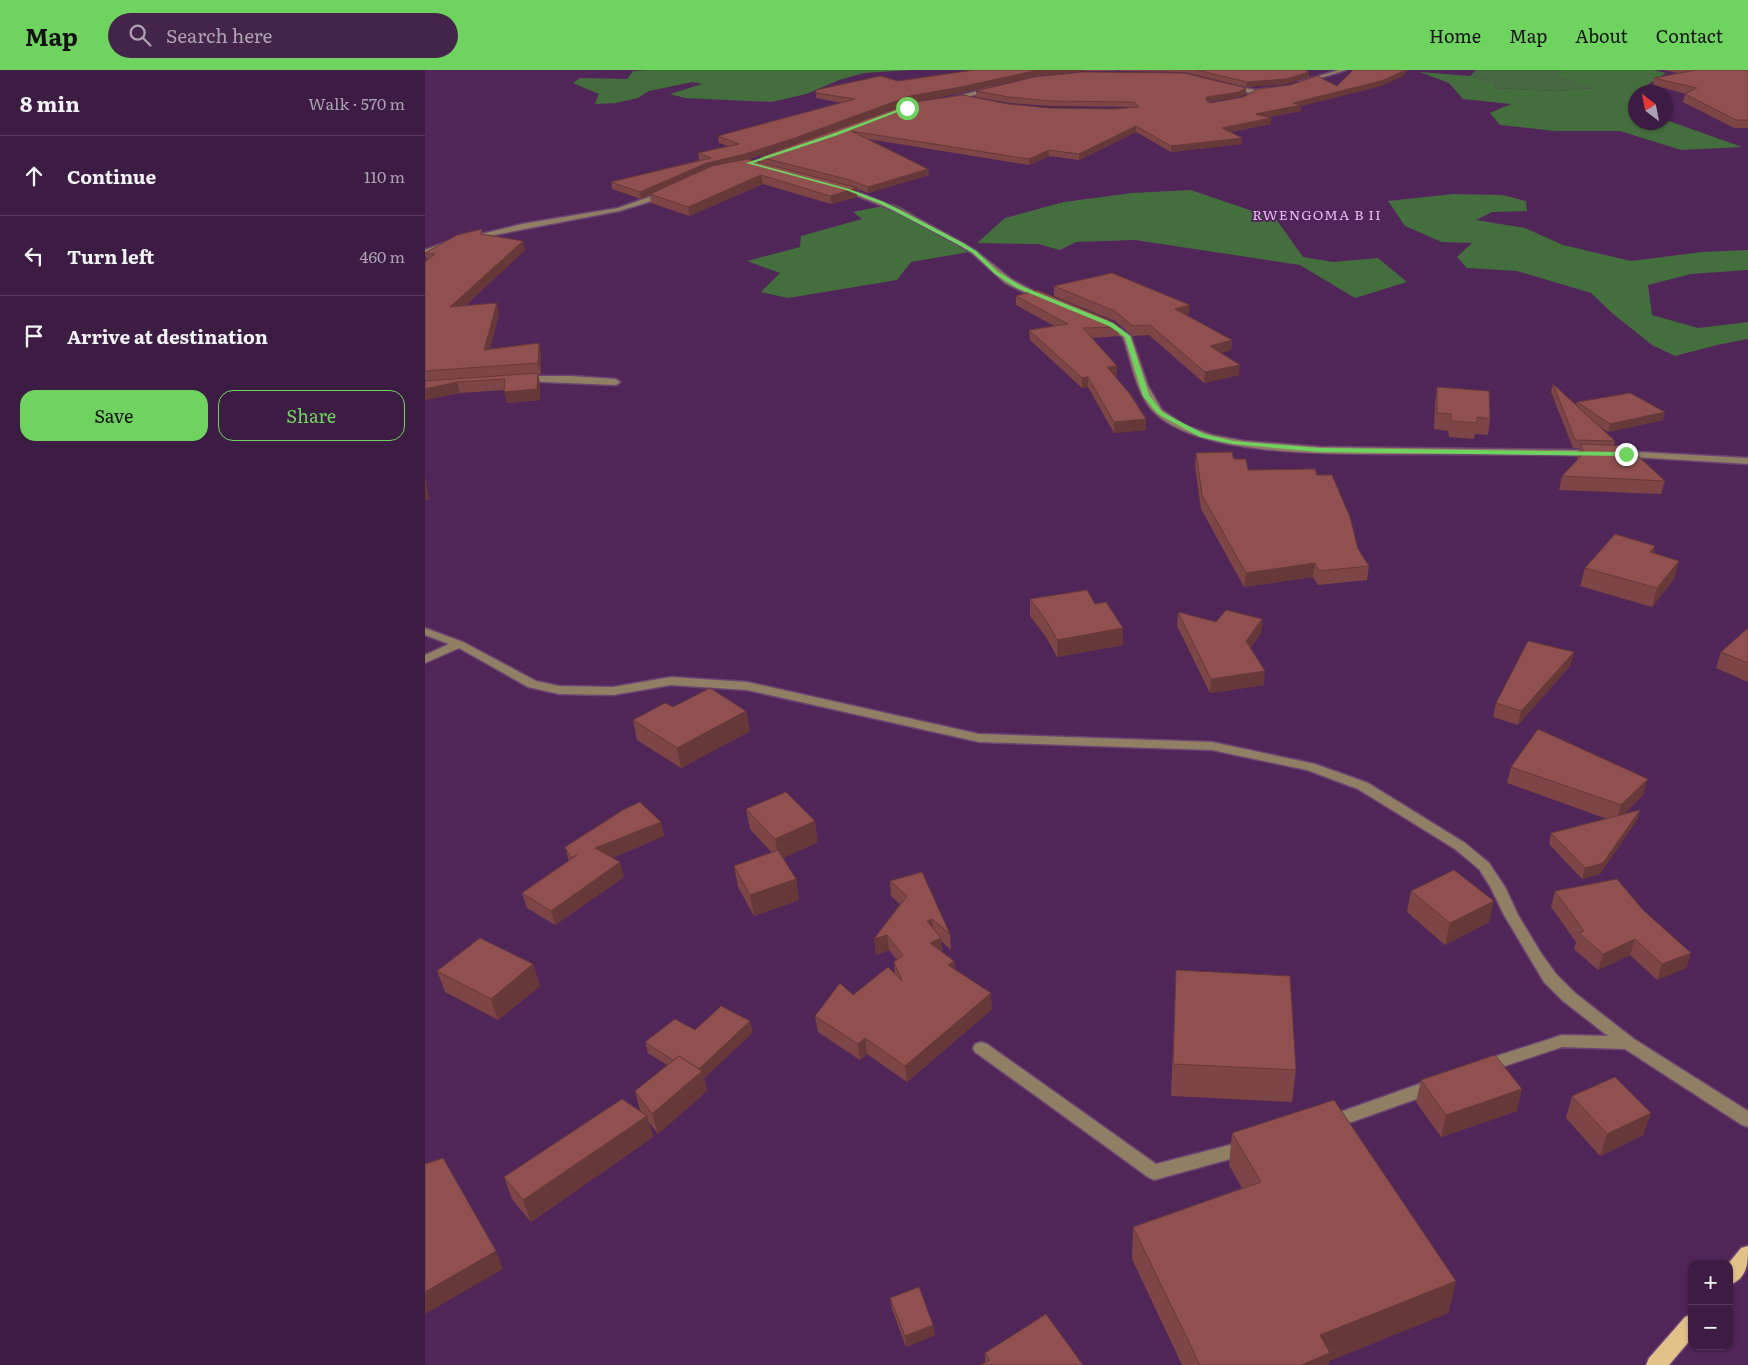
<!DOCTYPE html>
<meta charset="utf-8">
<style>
:root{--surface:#3c1c42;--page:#432549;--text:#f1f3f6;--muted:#aca1b2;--line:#553a5b;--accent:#6fd360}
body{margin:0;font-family:Literata,serif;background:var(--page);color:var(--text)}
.controls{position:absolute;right:15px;bottom:15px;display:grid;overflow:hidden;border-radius:10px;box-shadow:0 1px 4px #0004}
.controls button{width:45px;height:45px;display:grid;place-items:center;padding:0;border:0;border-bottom:1px solid var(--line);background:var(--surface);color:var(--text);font:25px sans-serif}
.compass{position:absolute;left:1203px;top:15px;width:45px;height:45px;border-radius:50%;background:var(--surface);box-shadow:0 1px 4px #0004;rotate:328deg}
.stop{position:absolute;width:15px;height:15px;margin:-11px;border:4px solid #6fd360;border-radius:50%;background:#fff}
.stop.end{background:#6fd360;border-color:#fff;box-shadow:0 1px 5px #0008}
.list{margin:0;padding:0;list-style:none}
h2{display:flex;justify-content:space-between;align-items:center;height:65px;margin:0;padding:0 20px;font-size:21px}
h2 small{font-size:16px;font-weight:400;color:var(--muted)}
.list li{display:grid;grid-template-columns:32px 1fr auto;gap:15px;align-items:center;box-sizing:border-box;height:80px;padding:0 20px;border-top:1px solid var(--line)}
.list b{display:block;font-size:19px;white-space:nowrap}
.list em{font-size:16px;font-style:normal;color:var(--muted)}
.actions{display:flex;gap:10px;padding:15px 20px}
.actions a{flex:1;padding:11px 0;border:1px solid var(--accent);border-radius:15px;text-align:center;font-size:18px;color:var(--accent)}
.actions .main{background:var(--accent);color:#111}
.icon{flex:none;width:28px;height:28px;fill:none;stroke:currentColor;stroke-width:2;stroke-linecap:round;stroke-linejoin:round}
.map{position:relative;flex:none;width:1323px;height:1295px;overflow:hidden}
header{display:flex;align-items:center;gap:30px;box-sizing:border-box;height:70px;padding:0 25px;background:var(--accent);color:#111}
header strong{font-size:24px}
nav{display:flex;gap:28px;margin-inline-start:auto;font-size:18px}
.search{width:350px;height:45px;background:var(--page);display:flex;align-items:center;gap:12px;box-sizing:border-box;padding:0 18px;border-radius:28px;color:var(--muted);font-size:19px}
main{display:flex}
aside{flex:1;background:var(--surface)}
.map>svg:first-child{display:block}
</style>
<header>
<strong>Map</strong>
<div class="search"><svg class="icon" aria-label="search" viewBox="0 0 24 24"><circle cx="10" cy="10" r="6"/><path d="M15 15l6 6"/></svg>Search here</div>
<nav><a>Home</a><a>Map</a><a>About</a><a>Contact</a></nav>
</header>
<main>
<aside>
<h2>8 min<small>Walk · 570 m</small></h2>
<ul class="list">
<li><svg class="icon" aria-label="ahead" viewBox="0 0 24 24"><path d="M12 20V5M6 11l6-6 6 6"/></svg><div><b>Continue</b></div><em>110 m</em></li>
<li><svg class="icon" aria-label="left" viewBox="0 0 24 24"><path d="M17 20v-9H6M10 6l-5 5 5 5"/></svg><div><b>Turn left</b></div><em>460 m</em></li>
<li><svg class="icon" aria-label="arrive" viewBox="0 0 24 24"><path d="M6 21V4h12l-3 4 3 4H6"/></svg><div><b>Arrive at destination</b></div></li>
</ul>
<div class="actions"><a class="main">Save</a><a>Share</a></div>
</aside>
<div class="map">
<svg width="1323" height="1295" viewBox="0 0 1323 1295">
<rect width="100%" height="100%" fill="#502658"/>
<path fill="#476642" d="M1051,0H1133L1132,7L1170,18L1131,21L1071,18L1069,13L1045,6Z"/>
<path fill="#456e3e" d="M225,0H487L439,3L414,10L381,24L347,32L260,28L245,24L277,14L267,12L224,21L213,28L191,33L170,34L174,24L148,13L155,8L202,9L208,1Z
M1133,0H1229L1241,3L1219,17L1242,22L1241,23L1210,22V52H1240L1241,50L1317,77L1256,80L1195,61H1130L1075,55L1065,43L1086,34L1038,29L1024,13L995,2L1045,6L1069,13L1071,18L1131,21L1169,18L1132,7Z
M766,120L851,149L878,187L908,192L953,188L982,212L930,228L875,195L710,170L651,172L635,180L613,174L552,173L580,148L639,132L707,123Z
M1028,124L1077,125L1101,131L1102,141L1067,142L1051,150L1100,158L1138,175L1206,191L1277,182L1323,180V200L1266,204L1223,215L1227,245L1273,258L1323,252V269L1292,275L1250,286L1227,275L1187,243L1166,223L1092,201L1042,198L1032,187L1047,173L1017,172L980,156L963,131Z
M468,134L476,137L550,181L486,192L472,210L363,228L336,222L355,203L322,191L375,177L376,166L437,149L428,142Z"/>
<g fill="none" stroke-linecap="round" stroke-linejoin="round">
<defs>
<path id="minor" d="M914,0H921L879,13L874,12Z
M804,15L830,20L846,18L849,20L830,24L802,18Z
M567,17L569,20L526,31L523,29Z
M417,116L477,140L538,173L551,181L586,209L624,229L617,231L580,213L547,183L534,175L473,142L415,119L414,118Z
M238,122L243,123L227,131L194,141L43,170L40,168L97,154L193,138Z
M21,172L24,174L23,175L0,184V180Z
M678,251H684L706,266L723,316L737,340L759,355L787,365L819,371L895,377L1148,380H1170L1175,383L1170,386C1111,384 1051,384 992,384C926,383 779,390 730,343C711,325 707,292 698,267L678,255Z
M97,306H145L191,309L195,312L191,315L94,311L93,309Z
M1195,381L1323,388V394L1192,386L1190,384Z
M0,558L38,572L111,611L134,616L188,617L246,607L322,612L554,664L787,672L890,694L943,713L1040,773L1064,793L1080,817L1093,845L1116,883L1131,904L1150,923L1209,969L1323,1041V1057L1317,1055L1200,979L1137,977L1059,1003L1053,1002L1051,997L1053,992L1137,965L1183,966L1138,931L1119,912L1079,845L1066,818L1054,799L1030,779L933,719L882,700L787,680L554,672L322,620L246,615L188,625L134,624L103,617L34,578L0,593V585L24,574L0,565Z
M556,972L562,974L731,1094L820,1071L826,1073L829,1078L826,1083L820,1085L729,1110L723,1107L550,982L548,978L550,974Z
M1008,1009L1014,1011L1016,1016L1014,1021L907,1059L901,1057L898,1052L901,1047Z"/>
<path id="major" d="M1323,1176C1323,1193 1323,1208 1304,1215L1303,1194L1316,1178Z
M1267,1244V1268L1244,1295H1221L1224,1288L1260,1247Z"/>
</defs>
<use href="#minor" stroke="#6b4472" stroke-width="3"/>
<use href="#major" stroke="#6b4472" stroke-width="3"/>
<use href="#minor" fill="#8f7f64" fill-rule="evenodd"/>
<use href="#major" fill="#e3c289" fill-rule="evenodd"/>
</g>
<path fill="#7d4545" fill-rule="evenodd" d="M549,0H692V1H658L609,6L537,23L486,32L377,72L489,32L583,34L624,38L687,39L709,37L626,36L585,33L551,27V21L821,24L813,27L783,32L785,33L912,16L928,0H983L978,6L956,16L876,36V41L843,47L846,48V54L805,62L817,74L746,82L711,62L654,90L624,86L604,95L443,69L503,99L504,105L443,123L432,119V127L406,134L338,114L264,146L226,133L225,125L216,129L187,119L186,112L275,90H274L273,83L303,76L294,73L293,66L417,33L391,28V20L473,11ZM368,75L335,87V92L324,89Z
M694,0H880L884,7L861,14L821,17L759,2L694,1Z
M1239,0H1323V58H1309L1258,32L1260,24H1261L1228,15L1229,8L1253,3Z
M58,165L100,180L40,236L74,244L65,279L114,273L116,284V304H113L115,314V330L82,333L79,320L35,323L0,330V192L2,191L0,183Z
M629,216L764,244L761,245L807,270L806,280L796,283L814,305L779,313L724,265L708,266L690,251L629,226Z
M591,226L694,257V266L666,268L692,306H690L721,360L689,363L663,317L657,318L605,270L604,260L629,256L591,235Z
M1128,314L1151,335L1152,332L1238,350L1183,362L1172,355L1190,371L1189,376L1240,411L1236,424L1134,420L1137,406L1153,390L1152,388L1154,378H1148L1126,322Z
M1012,317L1065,349L1063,365L1050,364L1049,369L1024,367L1023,361L1009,359L1010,333Z
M771,383L809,389L823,400L892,405L933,479L944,496L942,510L893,515L888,507L819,517L776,439L770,396Z
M1230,476L1228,483L1254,491L1249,509L1227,537L1155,516L1160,498Z
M605,529L698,575L632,587L621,567L605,546Z
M753,542L791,552L837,549L836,563L825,578L839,615L785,623L752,556Z
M1323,558V612L1291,598L1296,582Z
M1149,582L1145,596L1093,655L1068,647L1071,633Z
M248,637L321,641L325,661L256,698L212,670L208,650Z
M1086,697L1218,725L1199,744L1215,740L1212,750L1175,804L1157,809L1124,774L1126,763L1182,749L1082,713Z
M321,739L393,772L358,788L371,809L374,830L329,846L313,817L309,796L347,783L325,759Z
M236,752L239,766L187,788L199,807L130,855L102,838L97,823L144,791L140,777Z
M465,811L525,864L526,880L516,871L517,882L529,891L530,900L567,939L482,1012L442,984L435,990L393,962L390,946L428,925L470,905L469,892L472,890L464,880L451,885L449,869L475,834L466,826Z
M986,821L1064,852L1020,875L982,842Z
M1130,821L1218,840L1266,883L1261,898L1232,910L1205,885L1173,900L1149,879L1151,872L1126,837Z
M108,894L115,916L73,950L20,922L12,901Z
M751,900L871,1000L867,1032L746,1026Z
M270,960L328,962L279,1008L282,1021L233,1064L224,1052L228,1067L106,1152L87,1129L79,1107L216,1042L215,1040L210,1021L242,995L223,983L220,972Z
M996,1010L1092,1041L1016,1067L991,1032Z
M1147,1026L1226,1043L1218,1065L1175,1086L1141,1048Z
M807,1063L1031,1211L1023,1243L904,1291L903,1295H757L707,1189L708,1157L817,1118L804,1095Z
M465,1228L508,1255L510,1265L481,1277L467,1239Z
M560,1283L658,1295L560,1293Z"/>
<path fill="#663838" d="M614,0H658V1L609,6L537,23L486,32L370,74L320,90L225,124V125L216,129L215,122L282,93L485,26Z
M980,0H983L978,6L956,16L876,36V41L831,49V44Z
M884,2V7L861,14L821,17L822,12Z
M821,18V24L813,27L782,32L781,30L782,27Z
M846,48V54L797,63V58Z
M711,56V62L654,90V84Z
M817,68V74L746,82V76Z
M624,80V86L604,95V89Z
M503,99L504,105L443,123V117Z
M336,105L338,114L264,146L263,137Z
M432,118V127L406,134L405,126Z
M98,171L100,180L28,247L25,237Z
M72,233L74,244L62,291L59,280Z
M765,235L764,244L750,249V239Z
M807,270L806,280L784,286L785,276Z
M114,273L116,284V304L113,293Z
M815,295L814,305L779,313L780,302Z
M692,296V306L682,307V297Z
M113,303L115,314V330L82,333L79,322Z
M663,307V317L657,318V308Z
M32,312L35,323L0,330V319Z
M1240,342L1238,350L1183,362L1185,354Z
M721,349V360L689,363V352Z
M0,405L4,429L0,430Z
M1230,476L1226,494L1225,482Z
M1254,491L1249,509L1227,537L1232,518Z
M890,493L888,507L819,517L821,503Z
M837,549L836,563L820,585L821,571Z
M698,558V575L632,587V570Z
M1149,582L1145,596L1093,655L1096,641Z
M840,601L839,615L785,623L786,609Z
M321,641L325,661L256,698L252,678Z
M1223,709L1218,725L1191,752L1196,735Z
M1215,740L1212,750L1175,804L1157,809L1160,798Z
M390,751L393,772L354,790L350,769Z
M236,752L239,766L174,793L170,778Z
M195,792L199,807L130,855L126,841Z
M371,809L374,830L329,846L325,825Z
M1069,831L1064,852L1020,875L1025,853Z
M507,849L509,864L502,851Z
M462,865L464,880L451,885L449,869Z
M516,868L517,884L505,873Z
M1210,869L1205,885L1173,900L1178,884Z
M1266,883L1261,898L1232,910L1237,894Z
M529,891L530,907L523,895Z
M108,894L115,916L73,950L66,929Z
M566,923L567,939L482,1012L480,996Z
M325,951L328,962L279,1008L282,1021L233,1064L227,1044L269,1003Z
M440,968L442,984L435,990L433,974Z
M1097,1019L1092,1041L1016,1067L1021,1045Z
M1226,1043L1218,1065L1175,1086L1182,1064Z
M222,1046L228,1067L106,1152L98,1130Z
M71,1181L78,1199L0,1244V1222Z
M1031,1211L1023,1243L904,1291L903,1295H876L895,1265Z
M508,1255L510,1265L481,1277L480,1266Z"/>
<path fill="#915050" stroke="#663838" d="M549,0H614L609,1L536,17L485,26L370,68L320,84L282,93L215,122L186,112L286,88L273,83L314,74L293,66L430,29L391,23V20L455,6L473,11Z
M772,0H880L884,2L861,9L822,12Z
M928,0H980L979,1L956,11L868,33L876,35L831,44L846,48L797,58L817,68L746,76L711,56L654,84L624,80L604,89L426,61L503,99L443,117L425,110L335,87L489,32L538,25L583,34L624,38L687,39L714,37L709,32L626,31L584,27L551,21L609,7L658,2L759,3L821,18L814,22L782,27L781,30L785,33L818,27L833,19L865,15L892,6L912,16Z
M1271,0H1323V50H1311L1260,24L1272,18L1229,8Z
M322,89L432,118L405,126L336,105L263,137L225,124L287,96Z
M57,159L56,164L98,171L25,237L72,233L59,280L114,273L113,293L0,301V192L10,184L0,183L32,165Z
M687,203L765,235L750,239L807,270L785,276L815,295L780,302L725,255L708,256L690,241L629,216Z
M612,220L682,249L694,257L658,258L692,296L682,297L705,324L721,349L689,352L663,307L657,308L604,260L643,254L591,226Z
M113,303L112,319L79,322L80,309L32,312L0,319V311Z
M1128,314L1190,371L1150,370Z
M1012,317L1064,321L1065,349L1052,347V353L1026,351V344L1012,343Z
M1205,323L1240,342L1185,354L1152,332Z
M1155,374L1202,376L1240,411L1137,406L1159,383Z
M807,382L809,389H821L823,400L890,399L892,405H907L925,447L933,479L944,496L894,501L890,493L821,503L777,425L771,383Z
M1190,464L1230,476L1225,482L1254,491L1232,518L1160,498Z
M662,520L670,534L681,532L698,558L632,570L621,550L605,529Z
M801,540L837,549L821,571L840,601L786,609L753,542L791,552Z
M1323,558V593L1296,582Z
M1103,571L1149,582L1096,641L1071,633Z
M285,618L321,641L252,678L208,650L240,633L248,637Z
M1113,659L1223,709L1196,735L1086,697Z
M361,722L390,751L350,769L321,739Z
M215,732L236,752L170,778L195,792L126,841L97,823L152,785L146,788L140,777L198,740Z
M1215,740L1178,793L1160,798L1126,763Z
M353,780L371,809L325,825L309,796Z
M1029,800L1069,831L1025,853L986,821Z
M497,802L525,864L507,849L502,851L516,868L505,873L529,891L523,895L566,923L480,996L440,968L433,974L390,946L415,913L428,925L463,897L477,911L469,892L478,885L462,865L449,869L482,826L465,811Z
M1192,809L1218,840L1266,883L1237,894L1210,869L1178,884L1154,863L1159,861L1130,821Z
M55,868L108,894L66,929L12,901Z
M751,900L865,906L871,1000L748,994Z
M296,936L325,951L274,999L254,986L248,990L220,972L250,949L270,960Z
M1070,985L1097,1019L1021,1045L996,1010Z
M254,986L277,1001L227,1044L210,1021Z
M1190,1007L1226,1043L1182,1064L1147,1026Z
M197,1029L222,1046L98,1130L79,1107Z
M909,1030L1031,1211L895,1265L905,1283L876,1295H775L708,1157L836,1112L807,1063Z
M18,1088L71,1181L0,1222V1094Z
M494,1217L508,1255L480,1266L465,1228Z
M621,1244L658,1295H555L565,1290L560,1283Z"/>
<path fill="#6fd360" d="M480,37L483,38L410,66L328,93L424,119L459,132L538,173L551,181L573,202L596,216L688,253L705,266L724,325L737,342L779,364L808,371L895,378L1201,382L1204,384L1201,386L895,382L808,374L775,367L733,344L718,326L700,267L684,256L592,218L570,204L548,183L534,175L456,134L421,120L321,93L407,64Z"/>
<g text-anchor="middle" stroke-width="4" stroke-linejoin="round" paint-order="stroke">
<g font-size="14" letter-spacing="1" fill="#e9b7f2" stroke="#502658">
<text x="892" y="150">RWENGOMA B II</text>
</g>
</g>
</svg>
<div class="controls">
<button>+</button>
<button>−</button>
</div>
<svg class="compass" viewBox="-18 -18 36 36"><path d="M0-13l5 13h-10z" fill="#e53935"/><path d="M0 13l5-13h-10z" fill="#aca1b2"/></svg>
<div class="stop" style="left:482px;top:38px"></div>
<div class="stop end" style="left:1201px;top:384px"></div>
</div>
</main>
